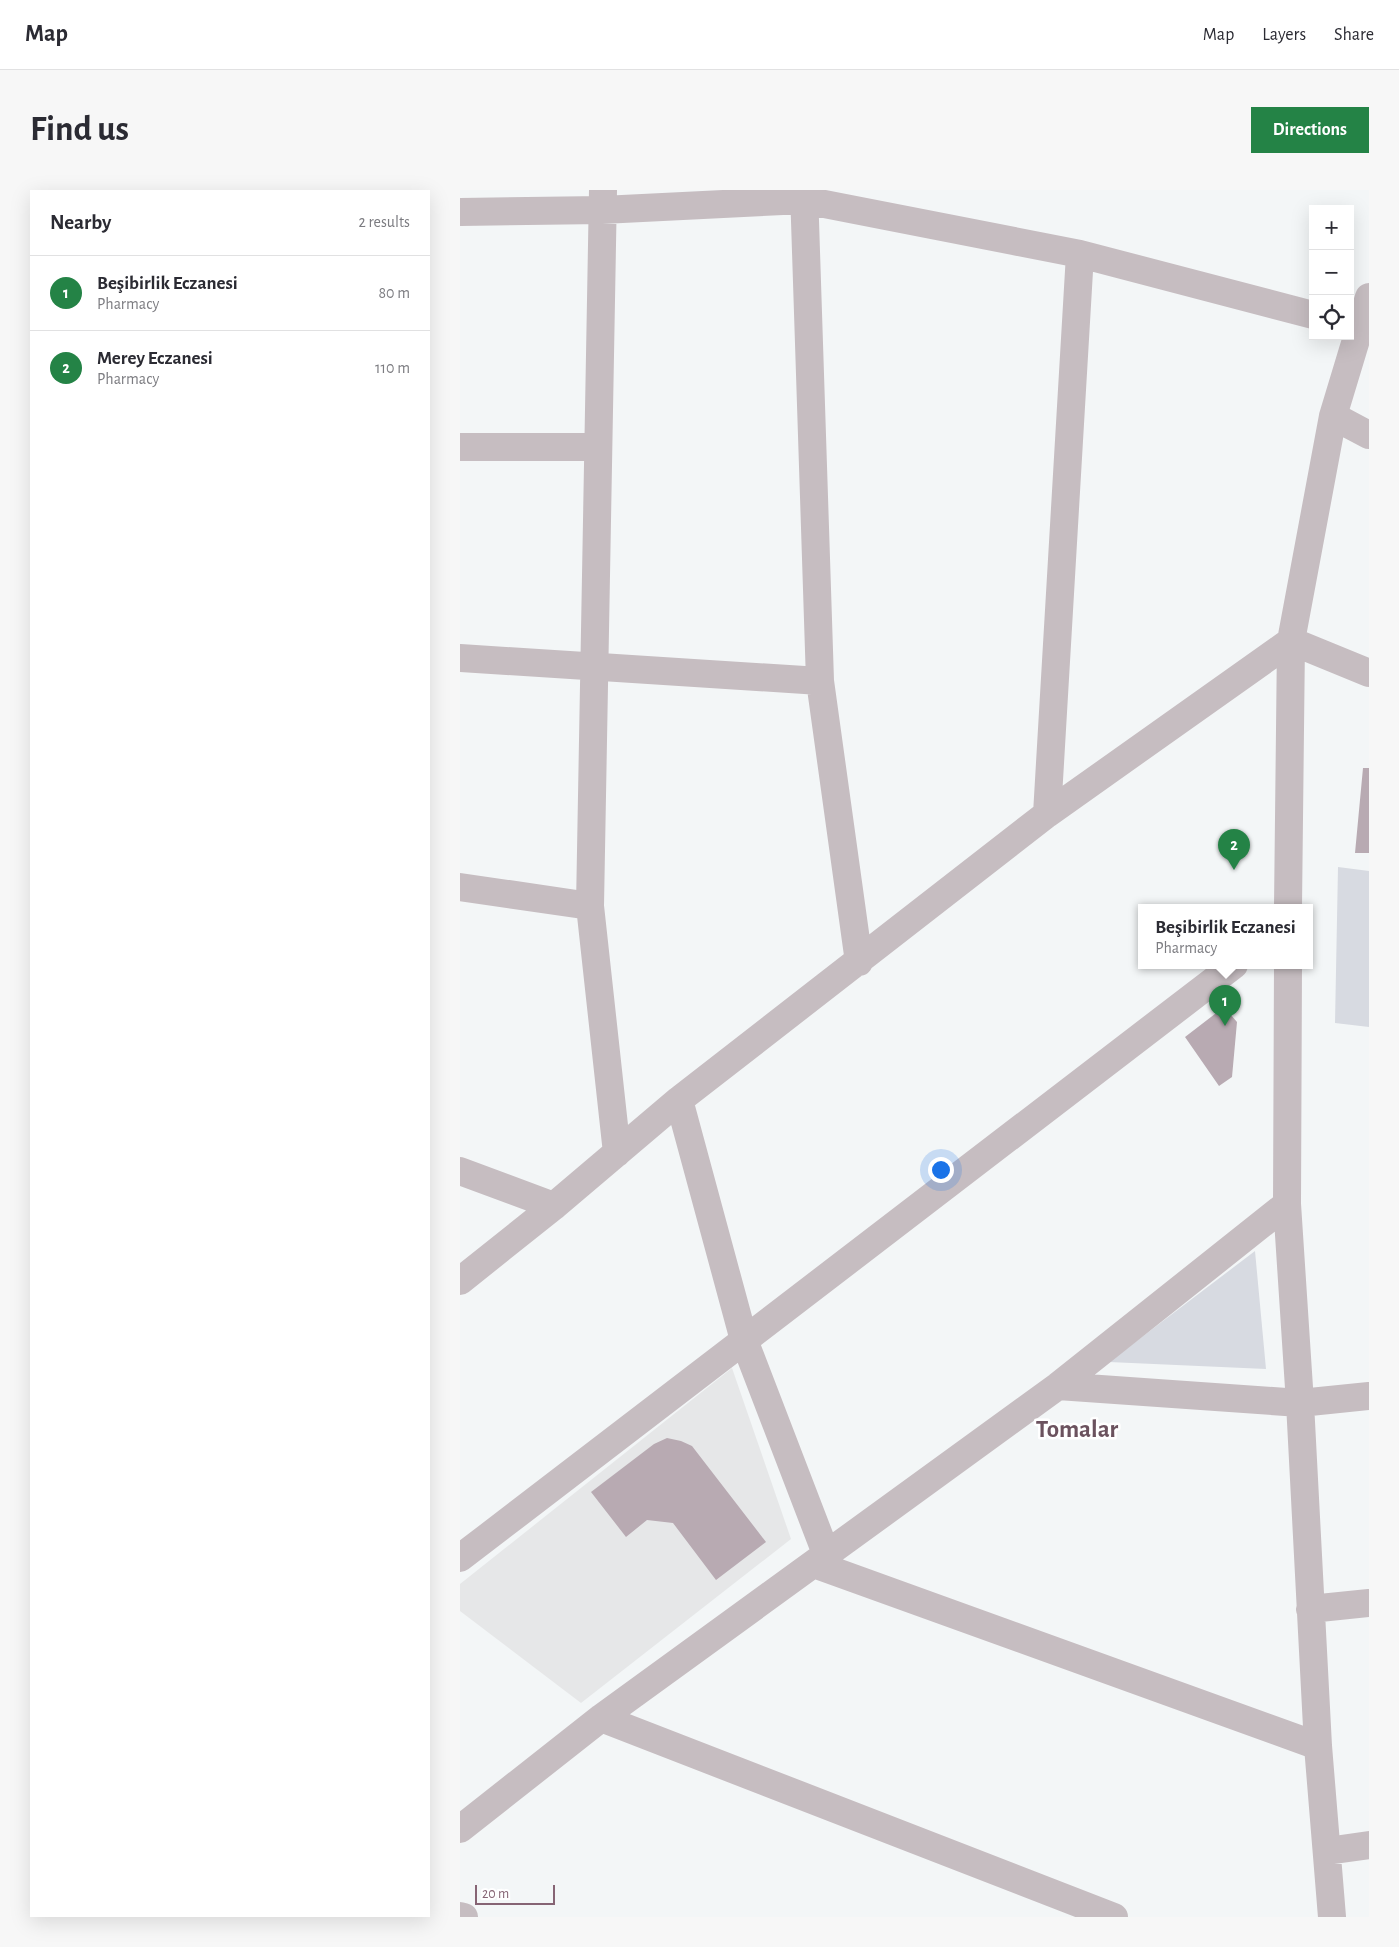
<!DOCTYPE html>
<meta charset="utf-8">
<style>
:root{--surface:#fff;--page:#f7f7f7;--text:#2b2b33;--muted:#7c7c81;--line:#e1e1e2;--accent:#248346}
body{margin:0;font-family:"Alegreya Sans",sans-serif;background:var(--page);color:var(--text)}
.controls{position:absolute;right:15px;top:15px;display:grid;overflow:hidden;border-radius:0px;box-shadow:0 5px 20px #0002}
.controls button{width:45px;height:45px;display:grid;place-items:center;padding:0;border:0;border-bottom:1px solid var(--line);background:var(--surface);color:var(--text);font:25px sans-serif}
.scale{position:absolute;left:15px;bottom:12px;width:80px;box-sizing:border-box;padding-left:5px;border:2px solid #866474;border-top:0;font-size:14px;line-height:18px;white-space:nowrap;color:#866474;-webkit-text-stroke:4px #fff;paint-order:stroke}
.you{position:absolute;left:480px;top:979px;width:18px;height:18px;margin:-12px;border:4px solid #fff;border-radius:50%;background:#1a73e8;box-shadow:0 0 0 8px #1a73e833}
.badge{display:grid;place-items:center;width:32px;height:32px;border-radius:50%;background:var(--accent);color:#fff;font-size:16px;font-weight:700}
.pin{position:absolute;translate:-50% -41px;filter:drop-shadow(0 1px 2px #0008)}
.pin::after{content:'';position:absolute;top:26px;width:18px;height:15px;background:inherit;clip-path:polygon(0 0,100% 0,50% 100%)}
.popup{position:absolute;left:678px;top:714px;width:175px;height:65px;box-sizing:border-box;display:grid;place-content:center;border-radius:0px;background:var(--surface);filter:drop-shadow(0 1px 4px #0005);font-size:16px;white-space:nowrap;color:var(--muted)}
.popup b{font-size:19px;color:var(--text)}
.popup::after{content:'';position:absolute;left:50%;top:100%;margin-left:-10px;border:10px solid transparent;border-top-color:var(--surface)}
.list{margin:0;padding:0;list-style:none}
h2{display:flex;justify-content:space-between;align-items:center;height:65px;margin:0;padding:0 20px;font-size:21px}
h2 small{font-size:16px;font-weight:400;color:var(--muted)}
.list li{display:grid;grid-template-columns:32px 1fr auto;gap:15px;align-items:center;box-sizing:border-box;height:75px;padding:0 20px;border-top:1px solid var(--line)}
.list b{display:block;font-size:19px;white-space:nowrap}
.list p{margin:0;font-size:16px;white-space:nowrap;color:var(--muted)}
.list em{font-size:16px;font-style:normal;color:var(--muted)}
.icon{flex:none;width:28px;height:28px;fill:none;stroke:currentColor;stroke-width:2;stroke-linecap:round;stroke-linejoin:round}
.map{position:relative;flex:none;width:909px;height:1727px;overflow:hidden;border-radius:0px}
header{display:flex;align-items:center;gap:30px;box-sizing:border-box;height:70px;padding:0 25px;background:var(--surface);border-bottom:1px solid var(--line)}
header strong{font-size:24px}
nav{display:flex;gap:28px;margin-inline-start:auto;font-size:18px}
.intro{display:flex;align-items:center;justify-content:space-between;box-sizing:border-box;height:120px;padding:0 30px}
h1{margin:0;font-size:35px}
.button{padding:12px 22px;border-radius:0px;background:var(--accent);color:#fff;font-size:18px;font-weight:700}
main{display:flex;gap:30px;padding:0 30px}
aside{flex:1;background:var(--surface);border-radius:0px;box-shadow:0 5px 20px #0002}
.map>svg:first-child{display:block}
</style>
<header>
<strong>Map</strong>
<nav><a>Map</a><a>Layers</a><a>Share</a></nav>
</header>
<div class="intro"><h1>Find us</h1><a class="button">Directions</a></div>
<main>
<aside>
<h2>Nearby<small>2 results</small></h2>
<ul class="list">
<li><span class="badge">1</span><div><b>Beşibirlik Eczanesi</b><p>Pharmacy</p></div><em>80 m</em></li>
<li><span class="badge">2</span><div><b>Merey Eczanesi</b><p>Pharmacy</p></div><em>110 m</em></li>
</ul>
</aside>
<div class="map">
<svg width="909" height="1727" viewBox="0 0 909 1727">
<rect width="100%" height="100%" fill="#f3f6f7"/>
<path fill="#e6e7e8" d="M272,1178L331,1349L121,1513L0,1421V1394Z"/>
<path fill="#d7dae1" d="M878,677L909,681V837L875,833Z
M795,1061L806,1179L649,1172Z"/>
<path fill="#b8aab2" d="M903,578H909V663H895Z
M764,817L777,832L772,887L759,896L725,847Z
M207,1248L221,1251L232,1256L306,1352L256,1390L213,1333L187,1330L166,1347L131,1302L194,1254Z"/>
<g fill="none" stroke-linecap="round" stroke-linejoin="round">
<path stroke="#c6bdc1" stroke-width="28" d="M143,0L130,716L157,963
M344,0L360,491L399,772
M0,22L142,20L344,10L620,64L853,125
M873,226L909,245
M0,257H138
M0,468L360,491
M587,624L620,64
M0,697L130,716
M828,717L831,451L873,226L909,107
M828,775L827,1014L840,1213L858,1556L872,1727
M219,910L284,1150L367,1366
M0,981L94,1016
M0,1091L94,1016L219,910L587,624L831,451L909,483
M598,1196L840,1213L909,1206
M0,1368L774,775
M354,1374L858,1556
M850,1419L909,1413
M141,1528L654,1727
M0,1639L141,1528L598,1196L827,1014
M867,1661L909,1655
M0,1726L4,1727"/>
</g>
<g text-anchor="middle" stroke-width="5" stroke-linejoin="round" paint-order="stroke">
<g font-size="25" font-weight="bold" fill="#6b525e" stroke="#fff">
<text x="617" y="1247">Tomalar</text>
</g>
</g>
</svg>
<div class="controls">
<button>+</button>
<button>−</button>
<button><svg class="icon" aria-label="locate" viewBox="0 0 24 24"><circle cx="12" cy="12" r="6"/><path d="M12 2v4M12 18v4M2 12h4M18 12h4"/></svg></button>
</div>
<div class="scale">20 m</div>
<div class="you"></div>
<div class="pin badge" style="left:765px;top:836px">1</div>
<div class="popup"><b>Beşibirlik Eczanesi</b>Pharmacy</div>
<div class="pin badge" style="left:774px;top:680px">2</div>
</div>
</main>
